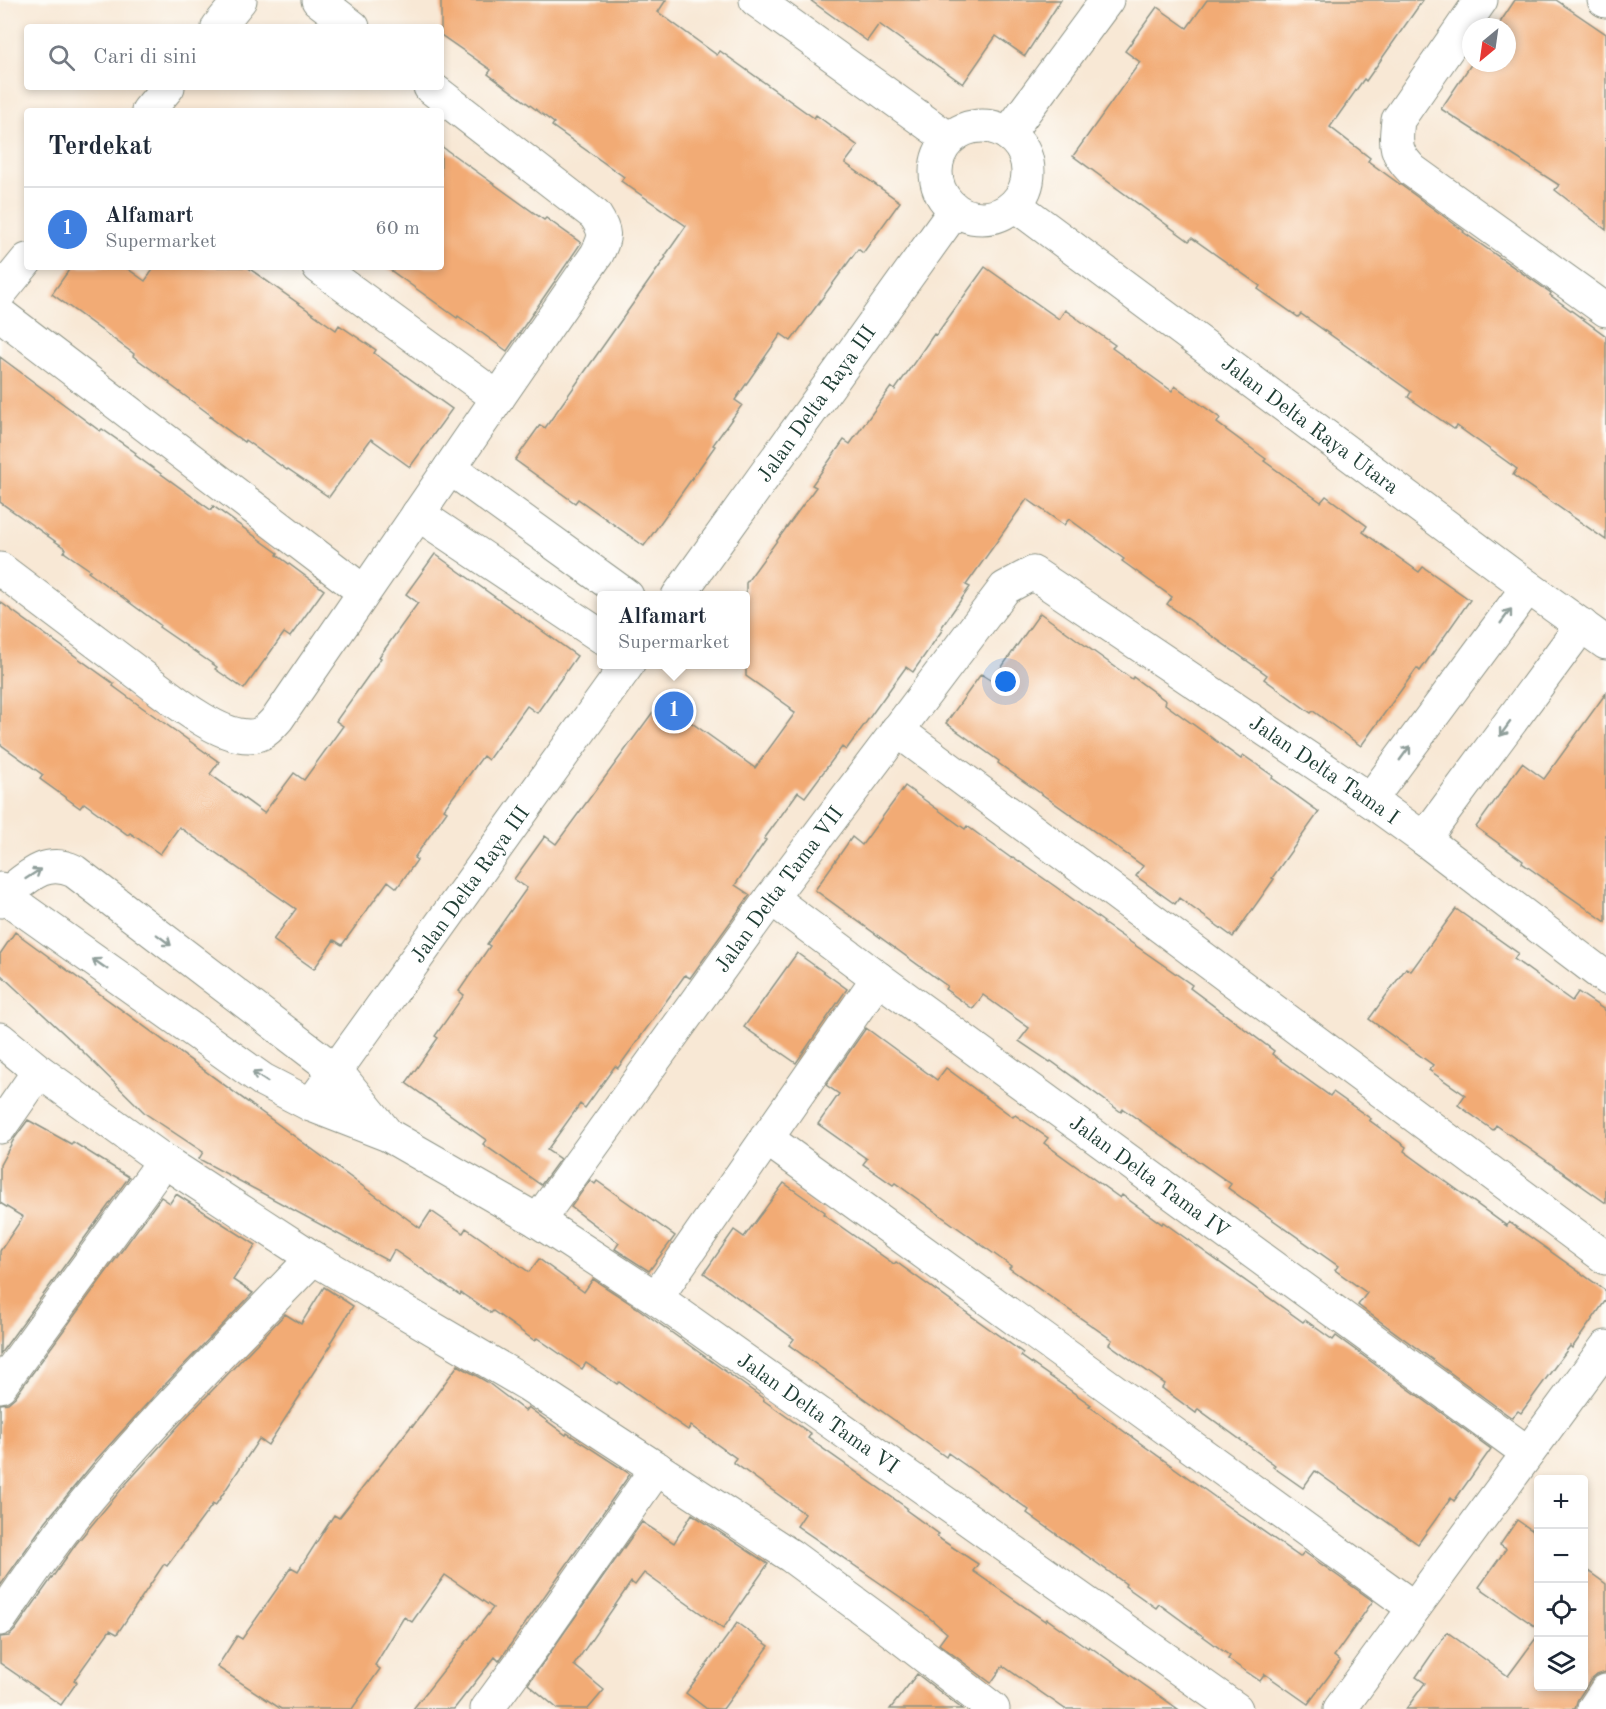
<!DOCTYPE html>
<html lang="id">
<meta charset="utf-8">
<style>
:root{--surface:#fff;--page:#f6f6f7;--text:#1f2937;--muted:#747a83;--line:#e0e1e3;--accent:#db2777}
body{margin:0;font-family:"Old Standard TT",serif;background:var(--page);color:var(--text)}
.controls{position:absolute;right:18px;bottom:18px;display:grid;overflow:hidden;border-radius:6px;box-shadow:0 3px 9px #0003}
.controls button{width:54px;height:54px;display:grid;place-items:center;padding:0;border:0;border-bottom:2px solid var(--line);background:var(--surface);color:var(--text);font:30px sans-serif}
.compass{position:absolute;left:1462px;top:18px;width:54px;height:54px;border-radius:50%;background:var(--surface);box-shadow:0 3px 9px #0003;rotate:209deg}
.you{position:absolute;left:1006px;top:682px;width:21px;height:21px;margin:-15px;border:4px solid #fff;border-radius:50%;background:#1a73e8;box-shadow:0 0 0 9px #1a73e833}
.badge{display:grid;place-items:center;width:39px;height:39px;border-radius:50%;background:var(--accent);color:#fff;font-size:20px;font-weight:700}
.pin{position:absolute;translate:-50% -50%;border:3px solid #fff;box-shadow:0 2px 6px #0006}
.popup{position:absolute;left:597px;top:591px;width:153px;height:78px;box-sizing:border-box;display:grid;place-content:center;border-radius:6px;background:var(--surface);filter:drop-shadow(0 2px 4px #0005);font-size:20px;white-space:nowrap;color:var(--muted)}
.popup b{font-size:22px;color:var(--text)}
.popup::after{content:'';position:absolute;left:50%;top:100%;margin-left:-12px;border:12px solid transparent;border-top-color:var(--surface)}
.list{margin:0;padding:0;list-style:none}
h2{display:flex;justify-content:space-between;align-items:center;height:78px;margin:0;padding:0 24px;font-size:26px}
h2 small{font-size:20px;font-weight:400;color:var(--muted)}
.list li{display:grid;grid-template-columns:39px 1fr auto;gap:18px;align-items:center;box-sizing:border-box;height:84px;padding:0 24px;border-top:2px solid var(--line)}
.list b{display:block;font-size:22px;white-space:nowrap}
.list p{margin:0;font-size:20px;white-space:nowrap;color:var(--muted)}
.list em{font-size:20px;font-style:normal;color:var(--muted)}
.icon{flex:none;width:33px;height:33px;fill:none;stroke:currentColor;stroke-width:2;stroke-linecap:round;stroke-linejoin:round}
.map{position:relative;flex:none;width:1606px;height:1709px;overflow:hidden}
.search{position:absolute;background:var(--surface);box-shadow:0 3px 9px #0003;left:24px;top:24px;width:420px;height:66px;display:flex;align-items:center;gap:15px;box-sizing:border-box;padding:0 21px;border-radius:6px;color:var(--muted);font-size:22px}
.panel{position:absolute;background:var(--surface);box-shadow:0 3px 9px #0003;left:24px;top:108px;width:420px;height:162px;border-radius:6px}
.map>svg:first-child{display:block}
</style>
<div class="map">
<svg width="1606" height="1709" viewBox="0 0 1606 1709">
<rect width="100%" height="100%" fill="#fdfcf7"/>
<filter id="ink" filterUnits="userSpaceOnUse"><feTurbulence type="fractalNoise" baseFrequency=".0167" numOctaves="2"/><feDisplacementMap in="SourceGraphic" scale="12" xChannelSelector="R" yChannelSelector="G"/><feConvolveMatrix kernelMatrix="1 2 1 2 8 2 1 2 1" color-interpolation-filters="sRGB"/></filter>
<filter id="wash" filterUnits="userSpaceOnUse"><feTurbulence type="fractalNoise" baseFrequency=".008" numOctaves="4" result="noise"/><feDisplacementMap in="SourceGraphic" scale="24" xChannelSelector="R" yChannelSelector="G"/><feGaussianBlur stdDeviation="1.35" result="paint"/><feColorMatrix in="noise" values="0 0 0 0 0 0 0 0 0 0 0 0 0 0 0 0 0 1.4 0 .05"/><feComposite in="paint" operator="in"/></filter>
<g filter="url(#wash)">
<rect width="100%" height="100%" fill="#f8e8d5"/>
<g id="blocks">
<path fill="#f2ab75" d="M441,0H666L658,12L717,55L720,51L814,118L816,115L858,146L845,163L900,202L863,253L858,249L791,341L781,334L735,400L742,405L713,445L715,446L644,546L578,499L575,503L515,460L540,425L545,428L666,257L665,256L686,226L621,181L624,177L552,126L554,123L488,74L491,70L441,35Z
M810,0H1061L1025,56L996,36L963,84L879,24L867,41Z
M1207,0H1423L1366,81L1364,79L1330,127L1370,158L1368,161L1464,231L1463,232L1551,293L1550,295L1606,336V540L1513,475L1517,469L1457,426L1454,429L1408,397L1411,392L1301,314L1298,317L1258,289L1260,286L1192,238L1189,241L1073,156L1140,62L1125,51L1157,7L1187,28Z
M1515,0H1556L1606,34V230L1555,190L1559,185L1441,109L1472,63H1507V27H1497Z
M441,146L544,220L546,218L581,243L507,351L458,316L457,318L386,267H441Z
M71,267H125L145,281L155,267H247L336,330L339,325L376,350L374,353L452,409L410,467L371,439L329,497L288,469L287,470L245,440L244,442L210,417L212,416L169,384L170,383L133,356L134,354L52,294Z
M985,267L1059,319L1065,310L1115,345L1112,348L1172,391L1175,386L1220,418L1217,423L1266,459L1264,461L1321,502L1326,496L1367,526L1363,532L1419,572L1423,567L1470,600L1420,671L1417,668L1361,746L1313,711L1311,713L1264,679L1267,675L1167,604L1172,597L1122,561L1124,559L1069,519L1064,525L1027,499L966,585L970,587L941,628L943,629L913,672L906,667L846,750L842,747L805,797L798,792L764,839L766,840L735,885L750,895L690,978L685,975L618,1068L615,1066L585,1108L580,1104L547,1150L560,1159L541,1185L483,1144L486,1140L406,1083L438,1038L435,1036L464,995L459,991L490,946L487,944L527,888L514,879L545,836L556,844L661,701L755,768L795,713L790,710L791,708L746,676V583L816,487L812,485L844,440L850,444L891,387L895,390L934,334L936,335Z
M0,357L100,431L102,429L136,453L135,455L211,510L213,506L278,553L277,555L324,590L290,637L284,633L244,689L215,669L217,667L159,627L160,625L88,572L90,570L64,552L66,549L0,502Z
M435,554L577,656L537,713L527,706L488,760L483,756L444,809L447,811L414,858L417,860L397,888L388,881L342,945L334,940L314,969L273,940L296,909L179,827L160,854L130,833L128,835L84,803L80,808L40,779L43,775L0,744V602L114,684L113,686L143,708L219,762L210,774L264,813L294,773L304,780L343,726L336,721L381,658L379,657L418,603L406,594Z
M1040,613L1132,679L1133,677L1166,701L1165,704L1241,759L1243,755L1273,776L1272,778L1319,812L1272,878L1274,879L1233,937L1179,898L1175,904L1136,876L1143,866L998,763L999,761L946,723L981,674L992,681Z
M1606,693V922L1522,863L1523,861L1476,827L1522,763L1544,779Z
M905,786L965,829L967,826L1011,858L1013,857L1056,887L1104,922L1103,923L1192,985L1190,988L1274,1051L1272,1054L1330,1096L1333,1092L1371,1119L1369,1120L1406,1147L1404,1151L1507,1226L1509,1222L1606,1291V1300L1572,1348L1570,1346L1521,1413L1518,1411L1512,1418L1358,1305L1367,1293L1335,1270L1338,1266L1228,1188L1231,1184L1123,1109L1121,1112L1051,1061L1050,1062L1019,1041L1029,1028L983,995L973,1009L945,989L947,986L815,890L852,837L862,845Z
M1456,909L1518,953L1514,959L1572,1001L1578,992L1606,1011V1203L1496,1125L1493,1130L1458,1105L1465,1095L1429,1070L1433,1065L1369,1019L1406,968L1411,971Z
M15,932L420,1228L431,1211L463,1233L466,1228L529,1272L539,1259L584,1292L593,1279L636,1307L764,1399L763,1400L811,1434L808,1438L907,1508L906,1510L939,1534L937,1537L978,1564L973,1571L1045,1621L1047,1619L1088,1648L1089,1646L1178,1709H1065L1003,1666L991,1683L939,1644L947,1633L925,1614L797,1526L805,1514L733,1462L736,1458L691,1426L688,1430L619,1382L617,1384L586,1363L582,1369L537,1338L535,1341L493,1311L491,1313L461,1293L460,1295L394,1250L388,1261L199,1159L203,1152L146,1114L75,1044L0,974V954Z
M797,953L847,989L796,1063L744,1027Z
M866,1028L937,1080L946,1068L1013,1117L1015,1115L1048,1138L1044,1143L1120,1198L1122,1195L1162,1224L1163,1222L1303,1322L1305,1320L1333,1340L1336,1336L1491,1449L1454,1501L1451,1498L1418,1544L1315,1471L1303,1488L1273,1467L1275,1465L1198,1409L1196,1413L1162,1388L1165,1384L1109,1344L1112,1340L1009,1268L1011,1266L895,1183L893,1185L863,1164L867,1159L818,1124L839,1094L826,1085Z
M28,1120L71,1144L73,1142L129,1177L0,1354V1251L23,1217L0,1203V1165L14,1139Z
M590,1180L595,1184L597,1181L675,1236L649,1271L615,1249L619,1243L571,1207Z
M784,1183L825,1212L823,1214L894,1264L896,1262L1023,1353L1021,1356L1091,1405L1089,1406L1230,1508L1300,1557L1304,1552L1373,1601L1334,1656L1340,1661L1308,1704L1265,1674L1260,1681L1228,1659L1230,1656L1159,1604L1156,1608L1125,1586L1126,1584L1027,1513L1029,1510L948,1453L946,1457L789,1345L794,1339L704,1273L734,1230L744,1237Z
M176,1194L256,1245L233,1280L253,1293L153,1397L96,1460L46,1521L0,1586V1404L8,1403L15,1397L161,1197L170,1203Z
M324,1287L353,1306L330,1343L332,1344L300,1393L301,1394L268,1445L259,1439L215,1506L213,1504L167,1566L164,1564L117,1634L110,1630L74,1680L77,1682L61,1705L0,1663V1637L9,1636L15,1630L76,1544L125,1485L181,1423L285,1314L301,1324Z
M458,1365L487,1382L525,1411L528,1407L566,1435L567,1433L630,1474L499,1661L495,1657L454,1709H413L493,1608L445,1575L412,1622L404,1617L375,1665L380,1669L352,1709H281L217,1667L237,1636L242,1639L277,1589L291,1567L298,1571L334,1515L339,1518L412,1425L413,1426Z
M692,1514L768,1564L723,1629L644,1573L635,1585L631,1582L574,1665L604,1690L588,1709H558L528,1684L642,1522L674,1543Z
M1517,1520L1539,1535V1629L1479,1587L1506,1549L1500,1545Z
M1584,1568L1606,1584V1672L1597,1675L1590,1681L1578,1699L1575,1709H1406L1425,1683L1416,1677L1447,1632L1508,1676L1539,1634V1686H1584Z
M737,1623L769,1646L723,1709H707L686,1693Z
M917,1674L962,1709H890Z"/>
</g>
</g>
<g filter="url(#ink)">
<use href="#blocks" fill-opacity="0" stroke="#8c9284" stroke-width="1.5"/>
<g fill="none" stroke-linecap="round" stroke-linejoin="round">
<defs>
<g id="minor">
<path d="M318,0L353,27"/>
<path d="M756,0L949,139"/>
<path d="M1481,0L1398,120C1395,146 1395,153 1413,171L1606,310"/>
<path d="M1604,0L1606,1"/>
<path d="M218,27L240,0"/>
<path d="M148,111L168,87"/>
<circle cx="982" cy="172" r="46"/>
<path d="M1008,134L1107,0"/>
<path id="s1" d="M1015,205L1528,587L1606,643"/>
<path d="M319,267L498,398"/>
<path d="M0,293L27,260"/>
<path d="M0,314L364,592"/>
<path d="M450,468L627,596"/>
<path d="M418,514L602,637"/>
<path d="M0,569C45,603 90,637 135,671C161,690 208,730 239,735C259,739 266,732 278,718L597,254C606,236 606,232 595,215L430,87"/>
<path id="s2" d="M678,596L955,210"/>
<path d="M897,730L1606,1258"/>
<path d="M1370,800L1528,587"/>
<path d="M1424,839L1582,625"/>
<path id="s3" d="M0,889L4,896L263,1080L311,1105L388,1135L538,1221L656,1298L1236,1709"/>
<path id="s4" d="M771,898L878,978L1528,1453"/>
<path d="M0,901L4,896C26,879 44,857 74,871L336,1071L387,1134"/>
<path d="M0,1039L39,1071L164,1161L313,1258L527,1384L791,1556L878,1620L993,1709"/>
<path id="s5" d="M311,1105L628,664"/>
<path d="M0,1127L39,1071"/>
<path d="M766,1138L1414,1608"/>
<path id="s6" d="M538,1221L771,898L1005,588L1033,573L1370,800L1424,839L1606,978"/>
<path d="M656,1298L878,978"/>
<path d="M0,1386L164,1161"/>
<path d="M0,1619C27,1580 53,1541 83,1505C155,1418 235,1339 313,1258"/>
<path d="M487,1709L536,1642L657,1468"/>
<path d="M1340,1709L1606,1347"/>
<path d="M1594,1709L1606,1691"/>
</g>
</defs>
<use href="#minor" stroke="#8c9284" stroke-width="35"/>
<use href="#minor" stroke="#fff" stroke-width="33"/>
</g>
<defs><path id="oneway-shaft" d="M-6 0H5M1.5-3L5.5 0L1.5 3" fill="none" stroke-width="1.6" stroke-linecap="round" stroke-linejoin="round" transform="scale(1.5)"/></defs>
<g stroke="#8f9e9a">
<use href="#oneway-shaft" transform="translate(1506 616) rotate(-53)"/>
<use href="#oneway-shaft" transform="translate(1505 729) rotate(126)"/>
<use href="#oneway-shaft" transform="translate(1405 753) rotate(-54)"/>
<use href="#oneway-shaft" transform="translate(33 874) rotate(-33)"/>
<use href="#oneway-shaft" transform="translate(164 940) rotate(37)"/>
<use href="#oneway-shaft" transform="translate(100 964) rotate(-145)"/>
<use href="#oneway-shaft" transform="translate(260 1077) rotate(-147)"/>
</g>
</g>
<g text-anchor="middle" stroke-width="4.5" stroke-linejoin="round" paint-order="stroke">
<g font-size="21" fill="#1f3d34" stroke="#fdfcf7">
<text dy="7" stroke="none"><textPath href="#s2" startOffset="237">Jalan Delta Raya III</textPath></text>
<text dy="7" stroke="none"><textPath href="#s1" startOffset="368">Jalan Delta Raya Utara</textPath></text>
<text dy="7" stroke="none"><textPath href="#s6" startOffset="1170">Jalan Delta Tama I</textPath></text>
<text dy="7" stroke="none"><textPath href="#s5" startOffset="272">Jalan Delta Raya III</textPath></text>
<text dy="7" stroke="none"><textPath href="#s6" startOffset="410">Jalan Delta Tama VII</textPath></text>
<text dy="7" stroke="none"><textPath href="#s4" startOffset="470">Jalan Delta Tama IV</textPath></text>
<text dy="7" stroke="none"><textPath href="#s3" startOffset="975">Jalan Delta Tama VI</textPath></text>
</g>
</g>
</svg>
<div class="controls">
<button>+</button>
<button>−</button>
<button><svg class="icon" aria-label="locate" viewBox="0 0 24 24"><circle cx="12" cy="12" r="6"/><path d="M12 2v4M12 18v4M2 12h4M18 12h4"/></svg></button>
<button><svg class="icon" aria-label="layers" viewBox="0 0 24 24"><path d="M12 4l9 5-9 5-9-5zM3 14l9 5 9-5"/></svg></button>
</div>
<svg class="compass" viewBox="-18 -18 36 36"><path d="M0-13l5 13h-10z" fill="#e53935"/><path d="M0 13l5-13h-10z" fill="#747a83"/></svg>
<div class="you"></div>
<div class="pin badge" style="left:674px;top:711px;background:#3f7fe0">1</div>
<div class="popup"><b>Alfamart</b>Supermarket</div>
<div class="search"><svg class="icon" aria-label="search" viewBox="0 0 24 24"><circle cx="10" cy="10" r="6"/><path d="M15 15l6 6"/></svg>Cari di sini</div>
<section class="panel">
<h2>Terdekat<small></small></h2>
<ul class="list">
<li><span class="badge" style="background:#3f7fe0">1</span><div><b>Alfamart</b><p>Supermarket</p></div><em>60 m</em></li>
</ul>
</section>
</div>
